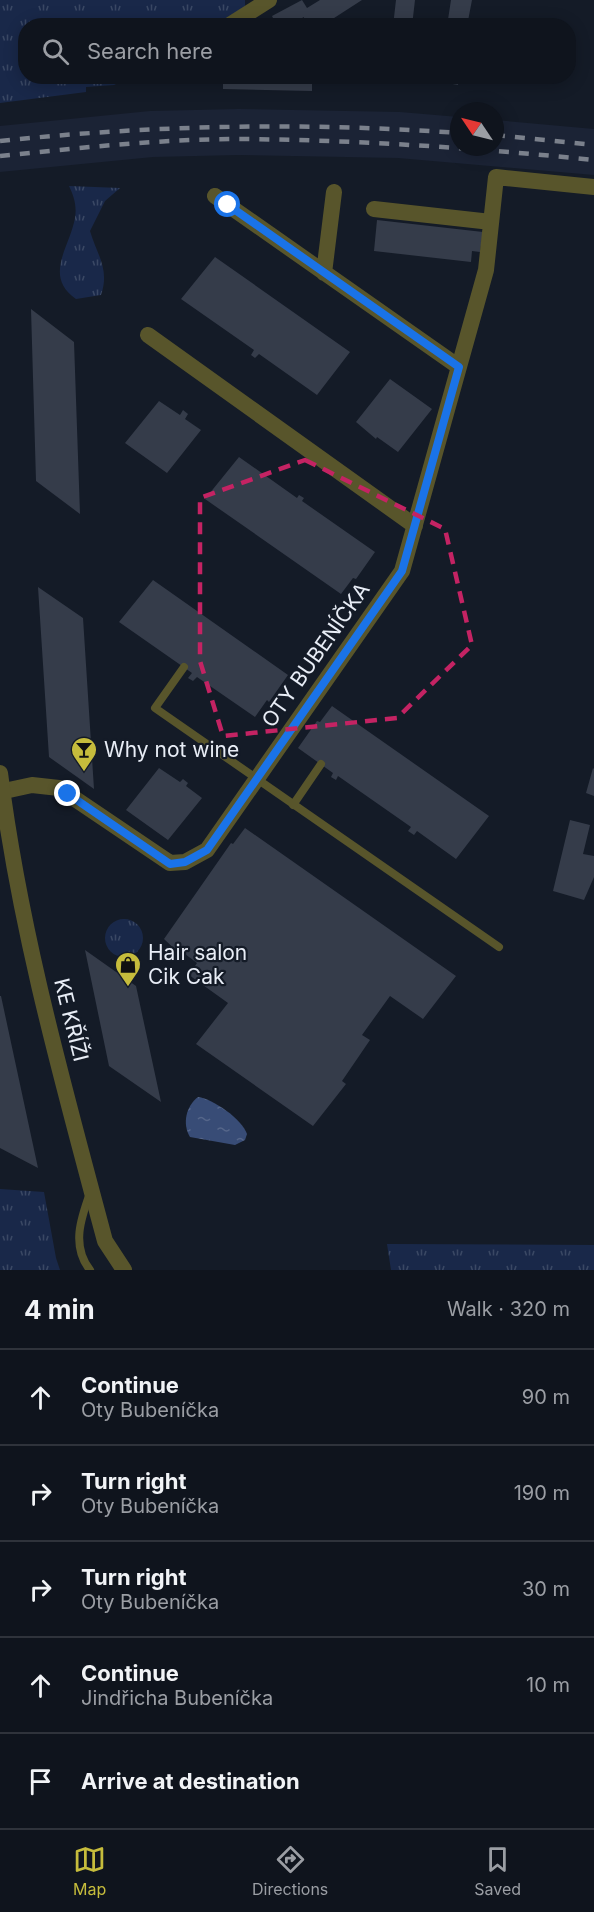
<!DOCTYPE html>
<meta charset="utf-8">
<style>
:root{--surface:#0f141d;--page:#1d212a;--text:#f1f3f6;--muted:#9b9ea4;--line:#2f333b;--accent:#c6bc3c}
body{margin:0;font-family:Inter,sans-serif;background:var(--page);color:var(--text)}
.compass{position:absolute;left:450px;top:102px;width:54px;height:54px;border-radius:50%;background:var(--surface);box-shadow:0 3px 15px #0003;rotate:305deg}
.stop{position:absolute;width:18px;height:18px;margin:-14px;border:4px solid #1a73e8;border-radius:50%;background:#fff}
.stop.end{background:#1a73e8;border-color:#fff;box-shadow:0 2px 6px #0008}
.list{margin:0;padding:0;list-style:none}
h2{display:flex;justify-content:space-between;align-items:center;height:78px;margin:0;padding:0 24px;font-size:26px}
h2 small{font-size:20px;font-weight:400;color:var(--muted)}
.list li{display:grid;grid-template-columns:39px 1fr auto;gap:18px;align-items:center;box-sizing:border-box;height:96px;padding:0 24px;border-top:2px solid var(--line)}
.list b{display:block;font-size:22px;white-space:nowrap}
.list p{margin:0;font-size:20px;white-space:nowrap;color:var(--muted)}
.list em{font-size:20px;font-style:normal;color:var(--muted)}
.icon{flex:none;width:33px;height:33px;fill:none;stroke:currentColor;stroke-width:2;stroke-linecap:round;stroke-linejoin:round}
.map{position:relative;flex:none;width:594px;height:1270px;overflow:hidden}
.search{position:absolute;background:var(--surface);box-shadow:0 3px 15px #0003;left:18px;right:18px;top:18px;height:66px;display:flex;align-items:center;gap:15px;box-sizing:border-box;padding:0 21px;border-radius:24px;color:var(--muted);font-size:22px}
.sheet{height:558px;background:var(--surface)}
nav{display:flex;justify-content:space-around;align-items:center;box-sizing:border-box;height:84px;border-top:2px solid var(--line);background:var(--surface);font-size:16px;color:var(--muted)}
nav a{display:grid;justify-items:center;gap:3px}
nav .on{color:var(--accent)}
.map>svg:first-child{display:block}
</style>
<div class="map">
<svg width="594" height="1270" viewBox="0 0 594 1270">
<defs>
<pattern id="grass-tufts" width="24" height="20" patternUnits="userSpaceOnUse" patternTransform="scale(1.5)"><rect width="24" height="20" fill="#192849"/><path d="M3 7l-1-3M5 7V3M7 7l1-3M15 17l-1-3M17 17v-4M19 17l1-3" fill="none" stroke="#3a4864"/></pattern>
<pattern id="water-ripples" width="26" height="14" patternUnits="userSpaceOnUse" patternTransform="scale(1.5)"><rect width="26" height="14" fill="#384c76"/><path d="M2 4q2-2 4 0t4 0M15 11q2-2 4 0t4 0" fill="none" stroke="#55668a"/></pattern>
</defs>
<rect width="100%" height="100%" fill="#141b27"/>
<path fill="#1b2335" d="M239,109L400,112L459,117V147H495V120L594,129V175L398,158L238,155L153,157L0,172V126L150,111Z"/>
<path fill="url(#grass-tufts)" d="M0,0H245V7L214,25L26,26V76L129,77L114,85L86,87V92L0,103Z
M69,186L120,188L105,201L90,231C97,255 110,269 101,295L76,299C43,276 70,247 75,218C77,206 74,196 69,186Z
M105 938a19 19 0 1 1 38 0a19 19 0 1 1-38 0Z
M0,1189L44,1192L56,1258L60,1270H0Z
M387,1244L594,1245V1270H391Z"/>
<path fill="url(#water-ripples)" d="M198,1097C213,1099 242,1119 247,1134L245,1140L235,1145L190,1137C182,1124 186,1106 198,1097Z"/>
<path fill="#353c4a" d="M302,0L307,8L320,0H362L331,20L325,21L326,26H304V17L287,26H277L272,16Z
M396,0H415L412,26H393Z
M451,0H472L467,26H447Z
M223,76H312V91L223,89Z
M437,76H459L458,85L436,81Z
M465,76H485L484,83L464,79Z
M377,220L483,232L480,252L472,251L471,262L374,251Z
M215,257L350,352L317,395L259,354L255,358L251,355L254,350L181,299Z
M31,309L74,342L80,514L36,481Z
M390,379L432,409L398,452L377,437L376,439L356,422Z
M159,401L180,415L183,410L188,414L185,419L201,430L167,473L125,443Z
M239,457L297,498L299,495L304,498L302,501L375,552L356,579L353,578L341,594L205,499Z
M153,580L288,675L269,702L267,700L255,717L197,677L193,681L188,678L192,673L119,622Z
M38,587L83,618L94,789L49,757Z
M332,706L489,816L456,859L417,831L414,835L408,831L411,827L338,776L336,780L331,777L333,773L298,748L317,721L320,722Z
M159,768L180,782L183,779L188,783L186,786L202,798L168,840L126,810Z
M593,768L594,769V796L586,793Z
M570,820L590,825L583,854L594,856V877L584,900L553,891Z
M245,828L456,976L423,1019L390,996L362,1035L370,1040L342,1081L346,1084L313,1126L196,1044L228,1003L189,975L197,963L185,954L183,957L164,939L231,843L233,844Z
M85,950L136,986L161,1102L109,1066Z
M0,996H1L38,1168L0,1148Z"/>
<g fill="none" stroke-linecap="round" stroke-linejoin="round">
<path stroke="#58552b" stroke-width="8" d="M184,667L155,708L499,947
M293,805L321,764
M90,1270C71,1246 81,1218 90,1193"/>
<path stroke="#58552b" stroke-width="16" d="M228,26L269,0
M215,196L459,367
M374,209L491,222
M324,273L334,192
M148,335L415,526
M0,792L32,785L59,788L170,863L185,862L207,850L402,571L486,270L496,177L594,187"/>
<path stroke="#58552b" stroke-width="16" d="M0,773C20,932 64,1087 105,1241L124,1270"/>
<path stroke="#7b818c" stroke-width="4.5" stroke-dasharray="10 10" stroke-linecap="butt" d="M495,135L594,145
M0,141C153,125 306,122 459,133
M0,156C79,148 160,139 240,139C359,140 476,148 594,160"/>
</g>
<g fill="none" stroke-linecap="round" stroke-linejoin="round">
<path stroke="#1a73e8" stroke-width="8" d="M68,794L170,864L185,862L207,850L402,571L459,367L228,205"/>
</g>
<path fill="none" stroke="#c42363" stroke-width="4.5" stroke-dasharray="12 8" stroke-linejoin="round" d="M305,460L445,529L472,645L397,718L223,736L200,661V498Z"/>
<defs>
<symbol id="bar-pin" viewBox="-11 -11 22 30"><path d="M0 17L-7.5 6A9.5 9.5 0 1 1 7.5 6Z" fill="#c6bc3c" stroke="#141b27"/><path d="M-6-5H6L.8 .8V4.5H3.5V6h-7V4.5H-.8V.8Z" fill="#111"/></symbol>
<symbol id="shop-pin" viewBox="-11 -11 22 30"><path d="M0 17L-7.5 6A9.5 9.5 0 1 1 7.5 6Z" fill="#c6bc3c" stroke="#141b27"/><path d="M-5-2.5h2.3a2.7 3.5 0 0 1 5.4 0H5L5.5 6h-11ZM-1.5-2.5h3a1.5 2.3 0 0 0-3 0Z" fill="#111"/></symbol>
</defs>
<g fill-rule="evenodd">
<use href="#bar-pin" x="69" y="735" width="30" height="40"/>
<use href="#shop-pin" x="113" y="950" width="30" height="40"/>
</g>
<g text-anchor="middle" stroke-width="4.5" stroke-linejoin="round" paint-order="stroke">
<g font-size="21" fill="#e8edf6" stroke="#141b27">
<text transform="translate(316 655) rotate(-55)" y="7">OTY BUBENÍČKA</text>
<text transform="translate(71 1020) rotate(76)" y="7">KE KŘÍŽI</text>
</g>
<g font-size="21" fill="#e8edf6" stroke="#141b27" text-anchor="start">
<text x="104" y="757">Why not wine</text>
<text x="148" y="960">Hair salon<tspan x="148" dy="24">Cik Cak</tspan></text>
</g>
</g>
</svg>
<svg class="compass" viewBox="-18 -18 36 36"><path d="M0-13l5 13h-10z" fill="#e53935"/><path d="M0 13l5-13h-10z" fill="#9b9ea4"/></svg>
<div class="stop" style="left:228px;top:205px"></div>
<div class="stop end" style="left:68px;top:794px"></div>
<div class="search"><svg class="icon" aria-label="search" viewBox="0 0 24 24"><circle cx="10" cy="10" r="6"/><path d="M15 15l6 6"/></svg>Search here</div>
</div>
<section class="sheet">
<h2>4 min<small>Walk · 320 m</small></h2>
<ul class="list">
<li><svg class="icon" aria-label="ahead" viewBox="0 0 24 24"><path d="M12 20V5M6 11l6-6 6 6"/></svg><div><b>Continue</b><p>Oty Bubeníčka</p></div><em>90 m</em></li>
<li><svg class="icon" aria-label="right" viewBox="0 0 24 24"><path d="M7 20v-9h11M14 6l5 5-5 5"/></svg><div><b>Turn right</b><p>Oty Bubeníčka</p></div><em>190 m</em></li>
<li><svg class="icon" aria-label="right" viewBox="0 0 24 24"><path d="M7 20v-9h11M14 6l5 5-5 5"/></svg><div><b>Turn right</b><p>Oty Bubeníčka</p></div><em>30 m</em></li>
<li><svg class="icon" aria-label="ahead" viewBox="0 0 24 24"><path d="M12 20V5M6 11l6-6 6 6"/></svg><div><b>Continue</b><p>Jindřicha Bubeníčka</p></div><em>10 m</em></li>
<li><svg class="icon" aria-label="arrive" viewBox="0 0 24 24"><path d="M6 21V4h12l-3 4 3 4H6"/></svg><div><b>Arrive at destination</b></div></li>
</ul>
</section>
<nav>
<a class="on"><svg class="icon" aria-label="map" viewBox="0 0 24 24"><path d="M3 6l6-2 6 2 6-2v14l-6 2-6-2-6 2zM9 4v14M15 6v14"/></svg>Map</a>
<a><svg class="icon" aria-label="directions" viewBox="0 0 24 24"><path d="M12 3l9 9-9 9-9-9zM9 14v-3h6M13 9l2 2-2 2"/></svg>Directions</a>
<a><svg class="icon" aria-label="saved" viewBox="0 0 24 24"><path d="M7 4h10v16l-5-4-5 4z"/></svg>Saved</a>
</nav>
